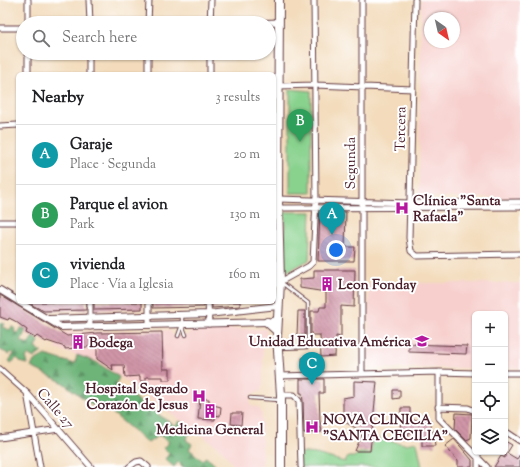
<!DOCTYPE html>
<meta charset="utf-8">
<style>
:root{--surface:#fff;--page:#f6f6f6;--text:#202124;--muted:#757577;--line:#e0e0e0;--accent:#1a73e8}
body{margin:0;font-family:"Sorts Mill Goudy",serif;background:var(--page);color:var(--text)}
.controls{position:absolute;right:12px;bottom:12px;display:grid;overflow:hidden;border-radius:6px;box-shadow:0 1px 3px #0004}
.controls button{width:36px;height:36px;display:grid;place-items:center;padding:0;border:0;border-bottom:1px solid var(--line);background:var(--surface);color:var(--text);font:20px sans-serif}
.compass{position:absolute;left:424px;top:12px;width:36px;height:36px;border-radius:50%;background:var(--surface);box-shadow:0 1px 3px #0004;rotate:146deg}
.you{position:absolute;left:336px;top:250px;width:14px;height:14px;margin:-10px;border:3px solid #fff;border-radius:50%;background:#1a73e8;box-shadow:0 0 0 6px #1a73e833}
.badge{display:grid;place-items:center;width:26px;height:26px;border-radius:50%;background:var(--accent);color:#fff;font-size:13px;font-weight:700}
.pin{position:absolute;translate:-50% -33px;filter:drop-shadow(0 1px 2px #0008)}
.pin::after{content:'';position:absolute;top:21px;width:14px;height:12px;background:inherit;clip-path:polygon(0 0,100% 0,50% 100%)}
.list{margin:0;padding:0;list-style:none}
h2{display:flex;justify-content:space-between;align-items:center;height:52px;margin:0;padding:0 16px;font-size:17px}
h2 small{font-size:13px;font-weight:400;color:var(--muted)}
.list li{display:grid;grid-template-columns:26px 1fr auto;gap:12px;align-items:center;box-sizing:border-box;height:60px;padding:0 16px;border-top:1px solid var(--line)}
.list b{display:block;font-size:15px;white-space:nowrap}
.list p{margin:0;font-size:13px;white-space:nowrap;color:var(--muted)}
.list em{font-size:13px;font-style:normal;color:var(--muted)}
.icon{flex:none;width:22px;height:22px;fill:none;stroke:currentColor;stroke-width:2;stroke-linecap:round;stroke-linejoin:round}
.map{position:relative;flex:none;width:520px;height:467px;overflow:hidden}
.search{position:absolute;background:var(--surface);box-shadow:0 1px 3px #0004;left:16px;top:16px;width:260px;height:44px;display:flex;align-items:center;gap:10px;box-sizing:border-box;padding:0 14px;border-radius:22px;color:var(--muted);font-size:15px}
.panel{position:absolute;background:var(--surface);box-shadow:0 1px 3px #0004;left:16px;top:72px;width:260px;height:232px;border-radius:6px}
.map>svg:first-child{display:block}
</style>
<div class="map">
<svg width="520" height="467" viewBox="0 0 520 467">
<defs>
<pattern id="forest-firs" width="22" height="20" patternUnits="userSpaceOnUse"><rect width="22" height="20" fill="#6eb479"/><path d="M5 1l3.5 6h-7zM16 11l3.5 6h-7z" fill="#5c9263"/></pattern>
<pattern id="building-back-hatch" width="6" height="6" patternUnits="userSpaceOnUse"><rect width="6" height="6" fill="#d095a8"/><path d="M-1 5l2 2M0 0l6 6M5-1l2 2" fill="none" stroke="#ab7989"/></pattern>
</defs>
<rect width="100%" height="100%" fill="#fff"/>
<filter id="ink" filterUnits="userSpaceOnUse"><feTurbulence type="fractalNoise" baseFrequency=".025" numOctaves="2"/><feDisplacementMap in="SourceGraphic" scale="8" xChannelSelector="R" yChannelSelector="G"/><feConvolveMatrix kernelMatrix="1 2 1 2 8 2 1 2 1" color-interpolation-filters="sRGB"/></filter>
<filter id="wash" filterUnits="userSpaceOnUse"><feTurbulence type="fractalNoise" baseFrequency=".012" numOctaves="4" result="noise"/><feDisplacementMap in="SourceGraphic" scale="16" xChannelSelector="R" yChannelSelector="G"/><feGaussianBlur stdDeviation="0.9" result="paint"/><feColorMatrix in="noise" values="0 0 0 0 0 0 0 0 0 0 0 0 0 0 0 0 0 1.4 0 .05"/><feComposite in="paint" operator="in"/></filter>
<g filter="url(#wash)">
<rect width="100%" height="100%" fill="#f3dbbb"/>
<path fill="#f7d0ce" fill-rule="evenodd" d="M421,0H520V198L419,197ZM430,18H454V42H430Z
M369,283H520V368H505V314H475V368H369Z
M191,329H266V337L263,340V385L260,392L251,394L250,405L259,408L262,415V467H235L222,450L98,361L55,349L61,332L170,330L173,336L188,335Z"/>
<path fill="#89d28e" stroke="#6a785c" d="M290,89L311,91V193H290Z
M285,212H311L309,260L284,273Z
M372,437L405,444L417,442L422,467H297L296,452L316,454L345,462L348,457H354L359,453H371Z"/>
<path fill="url(#forest-firs)" stroke="#5c6a52" d="M0,322L4,324L2,327L10,330L12,326L15,329L14,332L18,333L21,328L26,329L21,341L28,344L33,337L39,341L36,348L42,352L34,358L29,355L26,357L28,364L22,363L17,358L11,363L9,361L14,354L12,352L8,355L7,353L0,350Z
M45,355L75,364L77,355L96,362L119,377L116,385L175,426L180,421L191,430L186,440L192,444L189,449L202,460L206,457L218,467H183L178,462L174,467L165,459L169,454L163,448L169,442L159,435L148,443L103,405L96,408L62,382L31,367L34,361Z"/>
<g id="blocks">
<path fill="url(#building-back-hatch)" d="M320,212H346L345,247H355L354,261H318Z
M314,270H355L354,307L341,306V337L336,336L335,356L321,357L320,335H311V311H319L320,307H326V292L300,288V279L314,278Z
M0,295L67,336L97,333L162,332L163,369H170V380H163V377H146V381H140V376L125,377L124,365H112L113,370L97,359V346L65,349V347L47,341L46,342L37,336L35,338L26,333L27,330L15,321L9,318L8,320L0,317Z
M32,302H86V310L44,311L32,305Z
M94,302H142V309L94,310Z
M153,302H204V307L153,308Z
M212,302H240V306L212,308Z
M298,311H305V335H297Z
M409,344L467,346L466,354L409,352Z
M320,356L319,368H303L302,358Z
M300,379H324V393H319L320,421L322,432L304,433L303,401L302,393H300Z
M354,381L377,382L370,451H355L363,432L343,421V398L354,396Z
M393,390H400V398L393,399Z
M200,399H209V404L221,407L220,416L215,415V420L198,419Z
M401,408H410V420H431V430H433L435,446H422V437H418V433L409,432L408,437H400Z
M232,413H242L241,425L231,424Z
M456,413L472,414L471,438L466,440L455,429Z
M454,439L472,460V467H458V461L445,446Z
M505,441L512,445L507,453L517,459L520,454V467H494L501,456L505,458Z"/>
</g>
</g>
<g filter="url(#ink)">
<use href="#blocks" fill-opacity="0" stroke="#633b41" stroke-width="1"/>
<g fill="none" stroke-linecap="round" stroke-linejoin="round">
<defs>
<path id="service" d="M182,325L186,335
M178,336L182,325V316
M280,348L308,347V303L282,283
M250,398L280,400"/>
<path id="minor" d="M89,0L90,23
M415,0L409,238L411,251L417,256L520,254
M28,23V0
M148,23L149,0
M210,23L211,0
M249,23L279,22
M0,28H23
M148,53V74
M28,74V53
M89,74V53
M210,74V53
M278,86L315,85L413,89
M0,126L18,125
M278,199L411,203L520,202
M278,208L520,207
M0,222H18
M280,282L309,266L313,262L316,200L314,0
M90,302V327
M149,302V325
M208,302L209,324
M0,369L27,393L91,467
M439,372L475,373
M362,373V0
M505,373H520
M279,376L439,372V418L487,467
M27,393L40,467
M281,395H294L299,401L301,467
M438,407L468,408L475,411
M505,431L520,441
M0,438L59,429
M129,467L136,462L141,461L148,467
M478,467V452"/>
<path id="tertiary" d="M0,290L18,301
M19,302L61,327L267,322L278,320
M49,319L208,314L278,306"/>
<path id="primary" d="M279,0L278,199L280,282L277,336L281,395V467
M267,322L277,331V333"/>
</defs>
<use href="#service" stroke="#633b41" stroke-width="4.5"/>
<use href="#minor" stroke="#633b41" stroke-width="7"/>
<use href="#tertiary" stroke="#633b41" stroke-width="8"/>
<use href="#primary" stroke="#633b41" stroke-width="10"/>
<use href="#service" stroke="#fff" stroke-width="2.5"/>
<use href="#minor" stroke="#fff" stroke-width="5"/>
<use href="#tertiary" stroke="#fff" stroke-width="6"/>
<use href="#primary" stroke="#fff" stroke-width="8"/>
</g>
</g>
<defs>
<symbol id="hospital-bare" viewBox="-9 -9 18 18"><path d="M-5-5h3v3.5h4V-5h3V5h-3V1.5h-4V5h-3Z" fill="#b5179e" stroke="#fff" stroke-width="2.5" paint-order="stroke"/></symbol>
<symbol id="building-bare" viewBox="-9 -9 18 18"><path d="M-4-6H4V6H1V3H-1V6H-4ZM-2.5-4.3h1.7v1.8h-1.7ZM.8-4.3h1.7v1.8H.8ZM-2.5-1h1.7V.8h-1.7ZM.8-1h1.7V.8H.8Z" fill="#b5179e" stroke="#fff" stroke-width="2.5" paint-order="stroke"/></symbol>
<symbol id="university-bare" viewBox="-9 -9 18 18"><path d="M0-5L7-2L0 1L-7-2ZM-4 1L0 2.5L4 1V4Q0 6-4 4Z" fill="#b5179e" stroke="#fff" stroke-width="2.5" paint-order="stroke"/></symbol>
</defs>
<g fill-rule="evenodd">
<use href="#hospital-bare" x="392" y="198" width="20" height="20"/>
<use href="#building-bare" x="317" y="274" width="20" height="20"/>
<use href="#university-bare" x="412" y="331" width="20" height="20"/>
<use href="#building-bare" x="68" y="332" width="20" height="20"/>
<use href="#hospital-bare" x="189" y="386" width="20" height="20"/>
<use href="#building-bare" x="200" y="401" width="20" height="20"/>
<use href="#hospital-bare" x="302" y="417" width="20" height="20"/>
</g>
<g text-anchor="middle" stroke-width="4" stroke-linejoin="round" paint-order="stroke">
<g font-size="14" fill="#4a1f2b" stroke="#fff">
<text transform="translate(400 129) rotate(-89)" y="5">Tercera</text>
<text transform="translate(350 163) rotate(-90)" y="5">Segunda</text>
<text transform="translate(56 408) rotate(49)" y="5">Calle 27</text>
</g>
<g font-size="14" font-weight="bold" fill="#4a1f2b" stroke="#fff" text-anchor="start">
<text x="413" y="205">Clínica "Santa<tspan x="413" dy="16">Rafaela"</tspan></text>
<text x="338" y="289">Leon Fonday</text>
<text x="411" y="346" text-anchor="end">Unidad Educativa América</text>
<text x="89" y="347">Bodega</text>
<text x="188" y="393" text-anchor="end">Hospital Sagrado<tspan x="188" dy="16">Corazón de Jesus</tspan></text>
<text x="323" y="424">NOVA CLINICA<tspan x="323" dy="16">"SANTA CECILIA"</tspan></text>
<text x="210" y="434" text-anchor="middle">Medicina General</text>
</g>
</g>
</svg>
<div class="controls">
<button>+</button>
<button>−</button>
<button><svg class="icon" aria-label="locate" viewBox="0 0 24 24"><circle cx="12" cy="12" r="6"/><path d="M12 2v4M12 18v4M2 12h4M18 12h4"/></svg></button>
<button><svg class="icon" aria-label="layers" viewBox="0 0 24 24"><path d="M12 4l9 5-9 5-9-5zM3 14l9 5 9-5"/></svg></button>
</div>
<svg class="compass" viewBox="-18 -18 36 36"><path d="M0-13l5 13h-10z" fill="#e53935"/><path d="M0 13l5-13h-10z" fill="#757577"/></svg>
<div class="you"></div>
<div class="pin badge" style="left:332px;top:235px;background:#0f9aa8">A</div>
<div class="pin badge" style="left:300px;top:142px;background:#2e9e5b">B</div>
<div class="pin badge" style="left:312px;top:385px;background:#0f9aa8">C</div>
<div class="search"><svg class="icon" aria-label="search" viewBox="0 0 24 24"><circle cx="10" cy="10" r="6"/><path d="M15 15l6 6"/></svg>Search here</div>
<section class="panel">
<h2>Nearby<small>3 results</small></h2>
<ul class="list">
<li><span class="badge" style="background:#0f9aa8">A</span><div><b>Garaje</b><p>Place · Segunda</p></div><em>20 m</em></li>
<li><span class="badge" style="background:#2e9e5b">B</span><div><b>Parque el avion</b><p>Park</p></div><em>130 m</em></li>
<li><span class="badge" style="background:#0f9aa8">C</span><div><b>vivienda</b><p>Place · Vía a Iglesia</p></div><em>160 m</em></li>
</ul>
</section>
</div>
